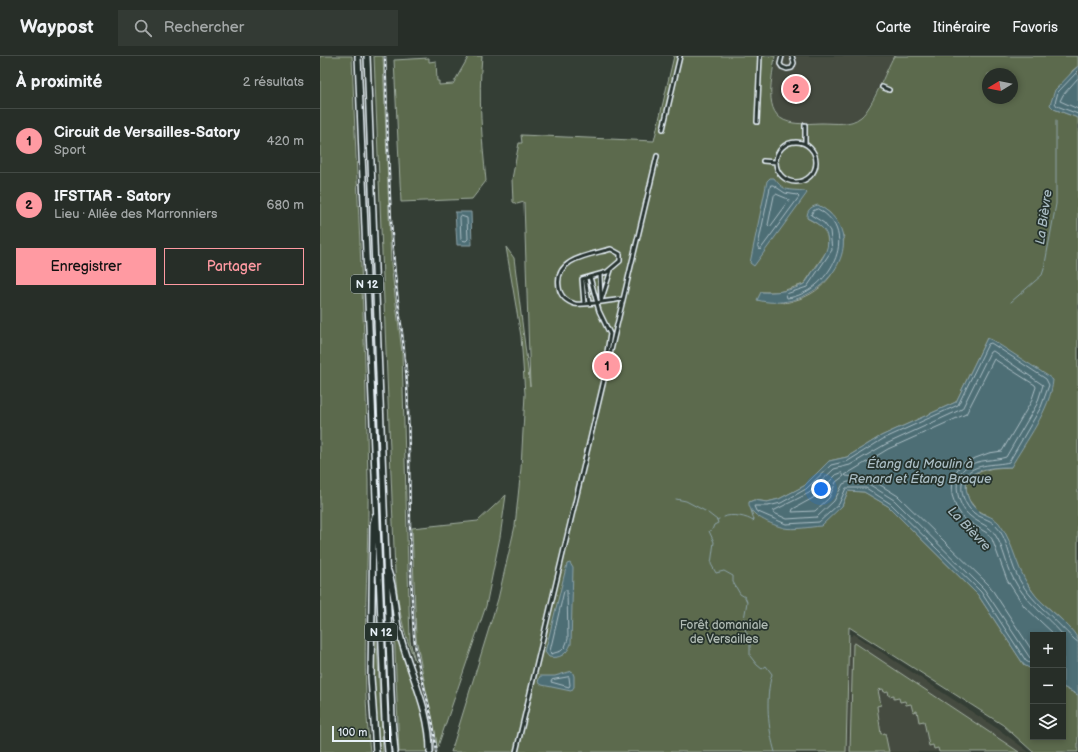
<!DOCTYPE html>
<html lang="fr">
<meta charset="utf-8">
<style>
:root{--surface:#272e28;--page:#333a34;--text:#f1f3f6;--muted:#a4a8a8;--line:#434a45;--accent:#ff9aa2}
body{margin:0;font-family:"Balsamiq Sans",sans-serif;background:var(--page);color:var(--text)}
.controls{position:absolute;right:12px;bottom:12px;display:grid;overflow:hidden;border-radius:0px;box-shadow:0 2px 6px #0003}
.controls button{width:36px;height:36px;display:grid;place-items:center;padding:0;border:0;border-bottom:1px solid var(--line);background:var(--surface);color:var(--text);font:20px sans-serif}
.compass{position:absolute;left:662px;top:12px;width:36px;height:36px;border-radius:50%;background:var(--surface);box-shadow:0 2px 6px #0003;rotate:260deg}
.scale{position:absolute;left:12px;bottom:10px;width:59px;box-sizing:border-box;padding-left:4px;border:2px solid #e8f1f8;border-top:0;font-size:11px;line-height:14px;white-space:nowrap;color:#e8f1f8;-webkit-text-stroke:3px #26332d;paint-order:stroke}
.you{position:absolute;left:501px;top:433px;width:14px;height:14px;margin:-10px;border:3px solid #fff;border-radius:50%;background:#1a73e8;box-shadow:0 0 0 6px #1a73e833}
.badge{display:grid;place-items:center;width:26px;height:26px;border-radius:50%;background:var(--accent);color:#111;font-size:13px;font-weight:700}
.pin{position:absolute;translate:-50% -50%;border:2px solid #fff;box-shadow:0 1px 4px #0006}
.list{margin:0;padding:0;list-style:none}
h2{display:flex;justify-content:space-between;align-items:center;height:52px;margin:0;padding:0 16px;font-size:17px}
h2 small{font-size:13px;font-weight:400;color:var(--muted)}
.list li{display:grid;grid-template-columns:26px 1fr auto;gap:12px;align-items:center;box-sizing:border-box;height:64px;padding:0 16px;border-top:1px solid var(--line)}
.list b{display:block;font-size:15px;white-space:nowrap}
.list p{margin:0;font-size:13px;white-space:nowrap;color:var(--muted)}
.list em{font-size:13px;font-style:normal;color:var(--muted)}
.actions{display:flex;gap:8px;padding:12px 16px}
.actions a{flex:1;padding:9px 0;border:1px solid var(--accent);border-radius:0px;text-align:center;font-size:14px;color:var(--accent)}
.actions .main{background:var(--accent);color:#111}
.icon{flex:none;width:22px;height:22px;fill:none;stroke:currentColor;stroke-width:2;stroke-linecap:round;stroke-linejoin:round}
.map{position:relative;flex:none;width:758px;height:696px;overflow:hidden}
header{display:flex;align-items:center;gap:24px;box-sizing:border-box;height:56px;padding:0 20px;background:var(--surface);border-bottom:1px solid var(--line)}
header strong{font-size:19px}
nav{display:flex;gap:22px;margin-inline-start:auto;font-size:14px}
.search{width:280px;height:36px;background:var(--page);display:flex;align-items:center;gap:10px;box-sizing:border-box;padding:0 14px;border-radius:0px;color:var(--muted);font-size:15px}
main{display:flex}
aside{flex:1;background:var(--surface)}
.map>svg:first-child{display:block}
</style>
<header>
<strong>Waypost</strong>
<div class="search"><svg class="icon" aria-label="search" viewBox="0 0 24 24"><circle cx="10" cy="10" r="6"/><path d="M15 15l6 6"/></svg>Rechercher</div>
<nav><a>Carte</a><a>Itinéraire</a><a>Favoris</a></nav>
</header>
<main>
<aside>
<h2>À proximité<small>2 résultats</small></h2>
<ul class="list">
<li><span class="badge">1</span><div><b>Circuit de Versailles-Satory</b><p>Sport</p></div><em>420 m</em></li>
<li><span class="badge">2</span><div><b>IFSTTAR - Satory</b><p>Lieu · Allée des Marronniers</p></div><em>680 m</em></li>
</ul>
<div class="actions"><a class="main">Enregistrer</a><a>Partager</a></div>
</aside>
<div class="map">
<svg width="758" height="696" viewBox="0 0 758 696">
<rect width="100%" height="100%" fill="#343e35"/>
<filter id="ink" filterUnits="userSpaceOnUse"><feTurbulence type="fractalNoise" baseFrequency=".025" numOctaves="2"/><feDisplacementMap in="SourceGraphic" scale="8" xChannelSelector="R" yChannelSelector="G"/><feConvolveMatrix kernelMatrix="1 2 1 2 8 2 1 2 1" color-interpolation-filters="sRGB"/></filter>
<g filter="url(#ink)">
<path fill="#454b3f" d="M457,0H574L551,46L542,61L525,67H473L462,64L457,60L450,43L452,21H453Z
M534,578L678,673L709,696H526L529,581Z"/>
<path fill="#5c6b4d" stroke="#a2aea2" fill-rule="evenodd" d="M0,0H32C37,142 46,284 48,427C49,516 40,607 50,696H0Z
M54,0H63L71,208L82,296L90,585L95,605C82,573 78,551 75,516Z
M149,0H162C158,42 162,83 166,125L152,143L81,146L74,4L109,2V6L116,5L117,25H119V29L133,28Z
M354,0H455C453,20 441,59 469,66C479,69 492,67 502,67C515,67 530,70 541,61C553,51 565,16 574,0H758V10L752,15L734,53L758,62V584L740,562L716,541L701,518L685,477L678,466L656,453L649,444L646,435L647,425L652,418L673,412L691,411L667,282L636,346L561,380L527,401L509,405L484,430L459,443L447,446L434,444L429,446L522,450L528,435L544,436L568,450L658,539L704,609L713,614V681H743V631L758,639V696H713L683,669L529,571L526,696H131L178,543L195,470L201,412L205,338L201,280L186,191L194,202L210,330L204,146L197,148L193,146L192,123L199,87H202L201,79L334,85ZM668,18H692V42H668ZM498,149L510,157L524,181C522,210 505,236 476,244C472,245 465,248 461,246C454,244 447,240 441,236H459L484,228L508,193L507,177L501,170L487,162Z
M186,439L180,481L166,550L117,693L96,582L92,472L158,465Z
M54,552H55L63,696H58L53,629Z
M74,568C79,593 90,615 98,638C105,657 106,677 108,696H79Z
M535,587L699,696H619L618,692L614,693L613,689L609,690L604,665L599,666L597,655L593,656L591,648L586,649L585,645L580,646L579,642L574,643V639L569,640L568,635L564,636L563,633L558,634L561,649L557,650L561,678L565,677L569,696H530L533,588Z"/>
<path fill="#4e6e75" stroke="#8ca2a9" d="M758,10V62L734,53L730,49L735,34Z
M450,122H454C465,137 469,133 485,135L487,137L434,210L430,207L447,125Z
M498,149C558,181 501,261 437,244L441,236C453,237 473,235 484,228C488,225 491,217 495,213C512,191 515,175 487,162C487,154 490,151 498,149Z
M135,156H151L152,189H137Z
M667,282L672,284L728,320L733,324C731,353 705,386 691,411C674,411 640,412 647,437C648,443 651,449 656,453C662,459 673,460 679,467C695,488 696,517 716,540C725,551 754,571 758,584C758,593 758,628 758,639L743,631V579H713V614L704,609L658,539L568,450L544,436L528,435L522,450L501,470C490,471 474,474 464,472C453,469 427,459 429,446L434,444L447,446L459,443L484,430L509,405L527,401L561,380L636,346Z
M250,507L253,512L251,588C247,598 240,603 229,601L225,596L247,508Z
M252,615L254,620V631L251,635L222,629L218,626L220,620H235Z"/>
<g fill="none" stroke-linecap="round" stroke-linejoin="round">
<path stroke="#aabdc4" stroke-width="1" d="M758,15L738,36L735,47L737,50L758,58
M758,22L743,39L740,45L758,53
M451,129H453L465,137L477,139L479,141L440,194L438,191Z
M456,138L468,143L469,145L450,171L448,169L454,140Z
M498,153C543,177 507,238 467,242L466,238L487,231L512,194L510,175L504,167L491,159L493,155Z
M141,160L147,162L148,183L146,185L141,184L140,162Z
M522,417L524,420L516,426L509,442L495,455L472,456L473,453L493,442L516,419Z
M247,534L248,583L245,591L241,595L231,598L230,595L244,535Z
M713,596L669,529L578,440L549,422L526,420L525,419L568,393L646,358L674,303L715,329L716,331L711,346L682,395L669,397L642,407L633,420L632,439L636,451L644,463L667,477L672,483L687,524L704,550L735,579
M713,604L710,602L664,533L574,444L547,427L528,426L523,428L514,445L497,461L467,463L454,457L453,455L489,437L514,413L530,409L566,388L642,353L670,296L673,295L723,329L717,348L686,401C674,405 659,403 648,410C630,420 637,450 650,460C659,468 670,469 676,480C684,493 686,509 693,522C705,546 726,559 743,579
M713,609L706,605L661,536L571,448L546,432H526L519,448L499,466L466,468L436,455L434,450H448L461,447L486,433L511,409L528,405L563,383L638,349L668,288L671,287L726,323L729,329L721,351L689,406C675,410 650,406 643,424C639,435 645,450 654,457C660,462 670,463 675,469C688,481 689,504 697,519C703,532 713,543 723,553C730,558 754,585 758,586
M249,621L250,629L249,631L231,626L232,624Z"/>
<path stroke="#8ca2a9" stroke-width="1" d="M691,246L722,219L724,213L736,148V64
M356,443L366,445L385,455
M388,457L397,464
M404,461C411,457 428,461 433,465L434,464L431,454
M399,463L397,464L398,467L394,469L392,474L389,475L394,486L391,508L396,517L404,515L413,520V526L420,538L425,541L427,546L423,569L430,584V600L437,609L442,613L446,610L452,618C445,642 448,673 455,696"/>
<defs>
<path id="minor" d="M462,0L460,8L462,11L467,13L472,12L474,7L472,0
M562,31L569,34
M437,66L440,0
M343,73L360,0
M456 106a20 20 0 1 1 40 0a20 20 0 1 1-40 0Z
M485,88V69
M443,105L456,106
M280,219L281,243
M270,221L279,255L290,278L286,302L287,310
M265,222L269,247
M281,245L291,214
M264,248L262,223L287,216L300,205V198L291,193C270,199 234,202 239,231C240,240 247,246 255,248C263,250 293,244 303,243
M196,696L337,100"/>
<path id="trunk" d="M38,0L65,664L68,696
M47,0L72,662L75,696
M55,460L53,468L51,621L56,696
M68,515C75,533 74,556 79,575C89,617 110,651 110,696"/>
</defs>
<use href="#minor" stroke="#e8f1f8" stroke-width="6"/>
<use href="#trunk" stroke="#e8f1f8" stroke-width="8"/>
<use href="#minor" stroke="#26332d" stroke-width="3"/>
<use href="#trunk" stroke="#26332d" stroke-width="5"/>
<defs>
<path id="rail" d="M65,0C68,68 68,139 74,207C77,248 85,288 87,329C91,413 88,496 94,579C97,619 115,656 116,696"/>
</defs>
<use href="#rail" stroke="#e8f1f8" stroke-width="2.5"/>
<use href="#rail" stroke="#26332d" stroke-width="1" stroke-dasharray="3" stroke-linecap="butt"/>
</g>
</g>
<g text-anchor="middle" stroke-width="3.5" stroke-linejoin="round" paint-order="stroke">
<g fill="#26332d" stroke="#aeb8bb" stroke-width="1">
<rect x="31" y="219" width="32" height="18" rx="3"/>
<rect x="45" y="567" width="32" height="18" rx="3"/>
</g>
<g font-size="11" font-weight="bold" fill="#e8f1f8">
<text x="47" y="232">N 12</text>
<text x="61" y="580">N 12</text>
</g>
<g font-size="12" fill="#b0bbb4" stroke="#26332d">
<text x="404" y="573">Forêt domaniale<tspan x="404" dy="14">de Versailles</tspan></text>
</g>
<g font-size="13" font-style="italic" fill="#aabdc4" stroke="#26332d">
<text transform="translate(723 161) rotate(-82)" y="5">La Bièvre</text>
<text x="600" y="412">Étang du Moulin à<tspan x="600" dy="15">Renard et Étang Braque</tspan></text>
<text transform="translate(650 472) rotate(46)" y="5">La Bièvre</text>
</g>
</g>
</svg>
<div class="controls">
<button>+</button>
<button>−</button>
<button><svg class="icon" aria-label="layers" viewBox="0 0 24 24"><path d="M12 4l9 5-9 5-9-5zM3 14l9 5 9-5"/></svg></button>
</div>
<svg class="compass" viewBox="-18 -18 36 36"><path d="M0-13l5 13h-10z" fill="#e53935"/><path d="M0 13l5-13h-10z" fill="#a4a8a8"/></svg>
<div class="scale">100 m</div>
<div class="you"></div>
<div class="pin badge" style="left:287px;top:310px">1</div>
<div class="pin badge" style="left:476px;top:33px">2</div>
</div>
</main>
